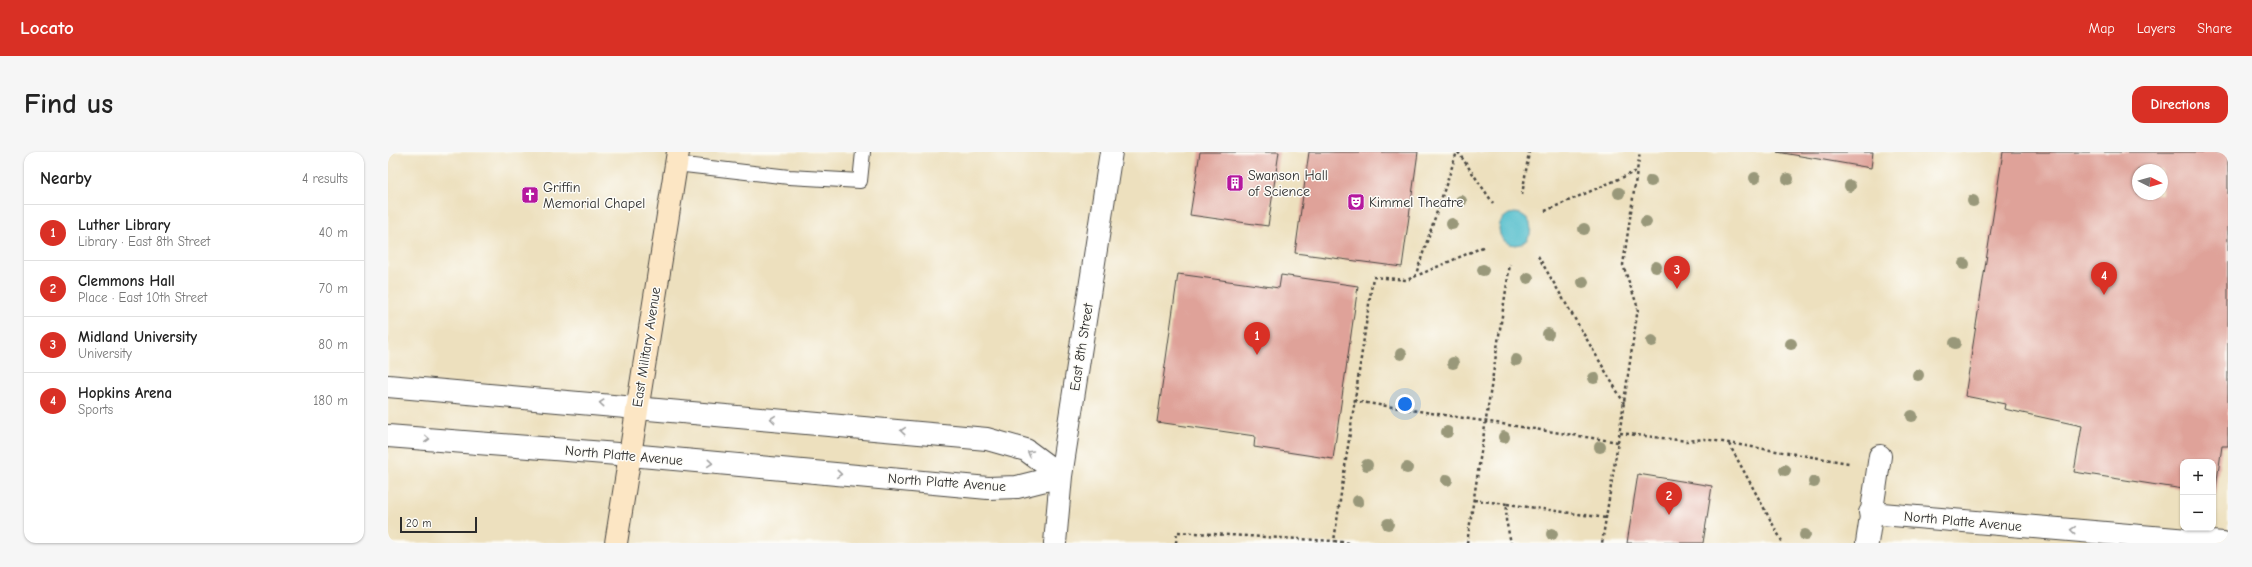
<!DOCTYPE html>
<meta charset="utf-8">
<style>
:root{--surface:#fff;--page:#f6f6f6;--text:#222;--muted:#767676;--line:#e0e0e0;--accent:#d93025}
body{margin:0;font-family:"Comic Neue",sans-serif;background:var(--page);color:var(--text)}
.controls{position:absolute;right:12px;bottom:12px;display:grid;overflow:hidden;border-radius:8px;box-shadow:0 1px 3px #0004}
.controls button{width:36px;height:36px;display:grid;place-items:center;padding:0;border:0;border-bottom:1px solid var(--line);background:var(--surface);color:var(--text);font:20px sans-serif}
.compass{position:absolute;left:1744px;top:12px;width:36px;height:36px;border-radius:50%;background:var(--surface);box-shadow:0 1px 3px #0004;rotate:95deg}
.scale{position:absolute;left:12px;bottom:10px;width:77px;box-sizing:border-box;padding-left:4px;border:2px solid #2b2b2b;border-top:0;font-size:11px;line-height:14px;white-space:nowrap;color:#2b2b2b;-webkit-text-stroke:3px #fdfcf7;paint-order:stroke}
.you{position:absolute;left:1017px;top:252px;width:14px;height:14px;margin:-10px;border:3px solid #fff;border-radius:50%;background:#1a73e8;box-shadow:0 0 0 6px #1a73e833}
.badge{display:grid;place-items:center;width:26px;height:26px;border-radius:50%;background:var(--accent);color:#fff;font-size:13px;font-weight:700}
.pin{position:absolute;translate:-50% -33px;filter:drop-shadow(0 1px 2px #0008)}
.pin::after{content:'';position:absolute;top:21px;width:14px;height:12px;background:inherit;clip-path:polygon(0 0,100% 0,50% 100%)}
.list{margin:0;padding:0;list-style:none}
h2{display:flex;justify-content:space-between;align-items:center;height:52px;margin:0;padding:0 16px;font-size:17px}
h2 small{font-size:13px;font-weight:400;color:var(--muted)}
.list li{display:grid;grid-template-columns:26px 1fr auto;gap:12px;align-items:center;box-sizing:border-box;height:56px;padding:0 16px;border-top:1px solid var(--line)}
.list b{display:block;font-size:15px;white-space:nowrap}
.list p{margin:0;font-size:13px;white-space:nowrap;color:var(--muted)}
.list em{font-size:13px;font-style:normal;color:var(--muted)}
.map{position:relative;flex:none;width:1840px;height:391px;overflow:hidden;border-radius:12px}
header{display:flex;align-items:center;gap:24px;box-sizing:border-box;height:56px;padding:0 20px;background:var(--accent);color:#fff}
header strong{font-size:19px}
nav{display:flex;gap:22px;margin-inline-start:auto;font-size:14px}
.intro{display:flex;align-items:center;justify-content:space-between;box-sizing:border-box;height:96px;padding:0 24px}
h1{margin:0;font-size:28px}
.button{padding:10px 18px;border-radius:12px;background:var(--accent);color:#fff;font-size:14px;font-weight:700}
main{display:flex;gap:24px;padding:0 24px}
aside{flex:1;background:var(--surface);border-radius:12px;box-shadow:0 1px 3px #0004}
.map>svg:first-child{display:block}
</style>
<header>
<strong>Locato</strong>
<nav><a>Map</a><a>Layers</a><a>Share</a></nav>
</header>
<div class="intro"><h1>Find us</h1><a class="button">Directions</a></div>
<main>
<aside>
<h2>Nearby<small>4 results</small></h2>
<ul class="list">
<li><span class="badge">1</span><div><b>Luther Library</b><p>Library · East 8th Street</p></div><em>40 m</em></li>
<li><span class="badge">2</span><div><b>Clemmons Hall</b><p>Place · East 10th Street</p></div><em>70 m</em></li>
<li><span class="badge">3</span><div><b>Midland University</b><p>University</p></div><em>80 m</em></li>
<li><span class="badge">4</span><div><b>Hopkins Arena</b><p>Sports</p></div><em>180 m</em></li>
</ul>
</aside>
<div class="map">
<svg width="1840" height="391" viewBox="0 0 1840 391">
<rect width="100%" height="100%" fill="#fdfcf7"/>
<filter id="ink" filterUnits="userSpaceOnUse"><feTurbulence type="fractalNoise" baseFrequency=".025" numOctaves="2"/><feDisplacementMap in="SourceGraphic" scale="8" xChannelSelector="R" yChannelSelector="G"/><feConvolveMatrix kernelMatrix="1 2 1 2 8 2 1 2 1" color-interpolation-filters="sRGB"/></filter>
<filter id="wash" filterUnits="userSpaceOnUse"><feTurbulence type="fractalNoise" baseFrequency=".012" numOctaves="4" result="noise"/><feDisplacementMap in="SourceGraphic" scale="16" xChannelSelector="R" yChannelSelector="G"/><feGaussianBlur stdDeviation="0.9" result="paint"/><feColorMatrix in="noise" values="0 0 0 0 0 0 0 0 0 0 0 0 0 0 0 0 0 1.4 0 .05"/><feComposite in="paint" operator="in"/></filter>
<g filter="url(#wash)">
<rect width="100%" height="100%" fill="#ede0be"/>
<path fill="#52becc" stroke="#3e747c" d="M1111 77a16 16 0 1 1 32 0a16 16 0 1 1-32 0Z"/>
<g id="blocks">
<path fill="#dfa299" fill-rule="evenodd" d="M812,0H891L880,74L802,63Z
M921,0H1030L1014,115L907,101Z
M1389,0H1485L1483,16Z
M1615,0H1840V294H1834L1827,342H1825V310H1795V337L1686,320L1694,274L1616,257L1617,252L1577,244ZM1750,18H1774V42H1750Z
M790,122L891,136L893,123L970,134L945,307L866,295L867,284L769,270Z
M1250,322L1324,334L1315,391H1239Z"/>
</g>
</g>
<g filter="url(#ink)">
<use href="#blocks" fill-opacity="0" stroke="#484641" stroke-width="1"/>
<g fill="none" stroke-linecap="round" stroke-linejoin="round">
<defs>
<path id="lane" d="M288,12L401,25L472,29L475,0"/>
<path id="street" d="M0,234L599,287L638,298L673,324
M0,284L242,303L600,336L629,335L673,324
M1482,361L1835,391
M667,391L673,324L723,0
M1479,391L1492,304"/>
<path id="secondary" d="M228,391L290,0"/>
</defs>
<use href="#lane" stroke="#484641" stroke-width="16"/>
<use href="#street" stroke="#484641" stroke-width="24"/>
<use href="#secondary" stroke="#484641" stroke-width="24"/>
<path stroke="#484641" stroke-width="2.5" stroke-dasharray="3 3" stroke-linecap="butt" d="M1070,0L1105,51
M1134,43L1141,0
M1157,59L1249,19L1252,0
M1150,104L1236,251
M1027,125L1069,0
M966,249L1230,290L1214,391
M1232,281L1299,289L1316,287L1461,311
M1230,290L1250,156L1235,113L1249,19
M1341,292L1395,391
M1086,348L1119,352L1118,368L1123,391
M1119,352L1218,366
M788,391L789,380L946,389
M961,391L946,389L985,125L1019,128L1097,94
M1079,391L1122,112"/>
<use href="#lane" stroke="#fff" stroke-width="14"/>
<use href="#street" stroke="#fff" stroke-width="22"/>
<use href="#secondary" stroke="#fce6c4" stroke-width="22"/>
</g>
<g fill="#99987a">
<circle cx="1367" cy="26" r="6"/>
<circle cx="1400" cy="27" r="6"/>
<circle cx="1263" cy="29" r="6"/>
<circle cx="1462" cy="34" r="6"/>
<circle cx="1231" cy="41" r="6"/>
<circle cx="1073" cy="49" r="6"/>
<circle cx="1585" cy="49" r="6"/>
<circle cx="1258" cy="70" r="6"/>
<circle cx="1064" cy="72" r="6"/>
<circle cx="1196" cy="77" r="6"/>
<circle cx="1576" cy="112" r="6"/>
<circle cx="1268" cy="115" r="6"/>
<circle cx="1095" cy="118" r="6"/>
<circle cx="1140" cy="126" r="6"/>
<circle cx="1195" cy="130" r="6"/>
<circle cx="1160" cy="182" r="6"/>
<circle cx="1264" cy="189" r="6"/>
<circle cx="1567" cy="191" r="6"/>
<circle cx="1403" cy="192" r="6"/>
<circle cx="1013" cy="202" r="6"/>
<circle cx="1128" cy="208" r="6"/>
<circle cx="1065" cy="211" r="6"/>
<circle cx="1530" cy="223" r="6"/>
<circle cx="1206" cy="226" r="6"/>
<circle cx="1524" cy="264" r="6"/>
<circle cx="1059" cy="280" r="6"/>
<circle cx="1116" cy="285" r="6"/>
<circle cx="1212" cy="295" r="6"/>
<circle cx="979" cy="313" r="6"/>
<circle cx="1019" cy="316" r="6"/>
<circle cx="1397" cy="318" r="6"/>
<circle cx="1059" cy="328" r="6"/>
<circle cx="1426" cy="330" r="6"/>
<circle cx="970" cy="349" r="6"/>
<circle cx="1000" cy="372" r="6"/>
<circle cx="1164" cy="382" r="6"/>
<circle cx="1417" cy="383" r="6"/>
</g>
<defs><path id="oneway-chevron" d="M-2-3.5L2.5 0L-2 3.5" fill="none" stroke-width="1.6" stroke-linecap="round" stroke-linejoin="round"/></defs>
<g stroke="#a0a0a0">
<use href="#oneway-chevron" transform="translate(214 251) rotate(-175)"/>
<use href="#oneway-chevron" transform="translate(385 267) rotate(-175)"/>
<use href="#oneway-chevron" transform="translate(515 279) rotate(-175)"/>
<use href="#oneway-chevron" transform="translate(39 287) rotate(4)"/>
<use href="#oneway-chevron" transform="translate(642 301) rotate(-150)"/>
<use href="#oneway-chevron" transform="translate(322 311) rotate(5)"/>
<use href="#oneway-chevron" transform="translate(451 322) rotate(5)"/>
<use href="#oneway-chevron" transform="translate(1685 378) rotate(-175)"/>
</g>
</g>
<defs>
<symbol id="building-square" viewBox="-11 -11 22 22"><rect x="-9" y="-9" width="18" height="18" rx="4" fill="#b5179e" stroke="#fdfcf7"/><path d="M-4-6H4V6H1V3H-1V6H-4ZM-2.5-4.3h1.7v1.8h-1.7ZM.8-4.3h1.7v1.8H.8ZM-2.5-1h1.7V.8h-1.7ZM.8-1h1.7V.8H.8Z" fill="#fff"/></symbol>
<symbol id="church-square" viewBox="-11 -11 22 22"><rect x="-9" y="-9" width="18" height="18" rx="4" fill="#b5179e" stroke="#fdfcf7"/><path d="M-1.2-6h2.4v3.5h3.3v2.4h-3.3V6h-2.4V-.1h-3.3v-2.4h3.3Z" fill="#fff"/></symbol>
<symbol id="theatre-square" viewBox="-11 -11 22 22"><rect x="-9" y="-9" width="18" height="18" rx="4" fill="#b5179e" stroke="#fdfcf7"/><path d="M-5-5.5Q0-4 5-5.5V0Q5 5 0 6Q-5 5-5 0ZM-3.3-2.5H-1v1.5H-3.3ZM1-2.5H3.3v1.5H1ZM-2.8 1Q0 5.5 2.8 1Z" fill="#fff"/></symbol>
</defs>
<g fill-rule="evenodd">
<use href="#building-square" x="837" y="21" width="20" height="20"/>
<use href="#church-square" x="132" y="33" width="20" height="20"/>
<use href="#theatre-square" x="958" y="40" width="20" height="20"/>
</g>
<g text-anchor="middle" stroke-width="3" stroke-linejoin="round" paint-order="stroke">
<g font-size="14" fill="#2b2b2b" stroke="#fdfcf7" text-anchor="start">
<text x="860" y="28">Swanson Hall<tspan x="860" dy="16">of Science</tspan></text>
<text x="155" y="40">Griffin<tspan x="155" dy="16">Memorial Chapel</tspan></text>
<text x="981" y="55">Kimmel Theatre</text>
</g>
<g font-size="14" fill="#2b2b2b" stroke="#fdfcf7">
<text transform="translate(258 195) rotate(-81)" y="5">East Military Avenue</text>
<text transform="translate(693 195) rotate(-81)" y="5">East 8th Street</text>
<text transform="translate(236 303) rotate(5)" y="5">North Platte Avenue</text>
<text transform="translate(559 330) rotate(4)" y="5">North Platte Avenue</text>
<text transform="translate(1575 369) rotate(5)" y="5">North Platte Avenue</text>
</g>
</g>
</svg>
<div class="controls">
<button>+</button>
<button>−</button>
</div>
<svg class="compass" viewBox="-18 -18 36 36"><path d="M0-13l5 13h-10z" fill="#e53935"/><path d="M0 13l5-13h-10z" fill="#767676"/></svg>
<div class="scale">20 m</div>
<div class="you"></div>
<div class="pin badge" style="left:869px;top:203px">1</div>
<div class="pin badge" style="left:1281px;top:363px">2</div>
<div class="pin badge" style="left:1289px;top:137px">3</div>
<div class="pin badge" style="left:1716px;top:143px">4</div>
</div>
</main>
